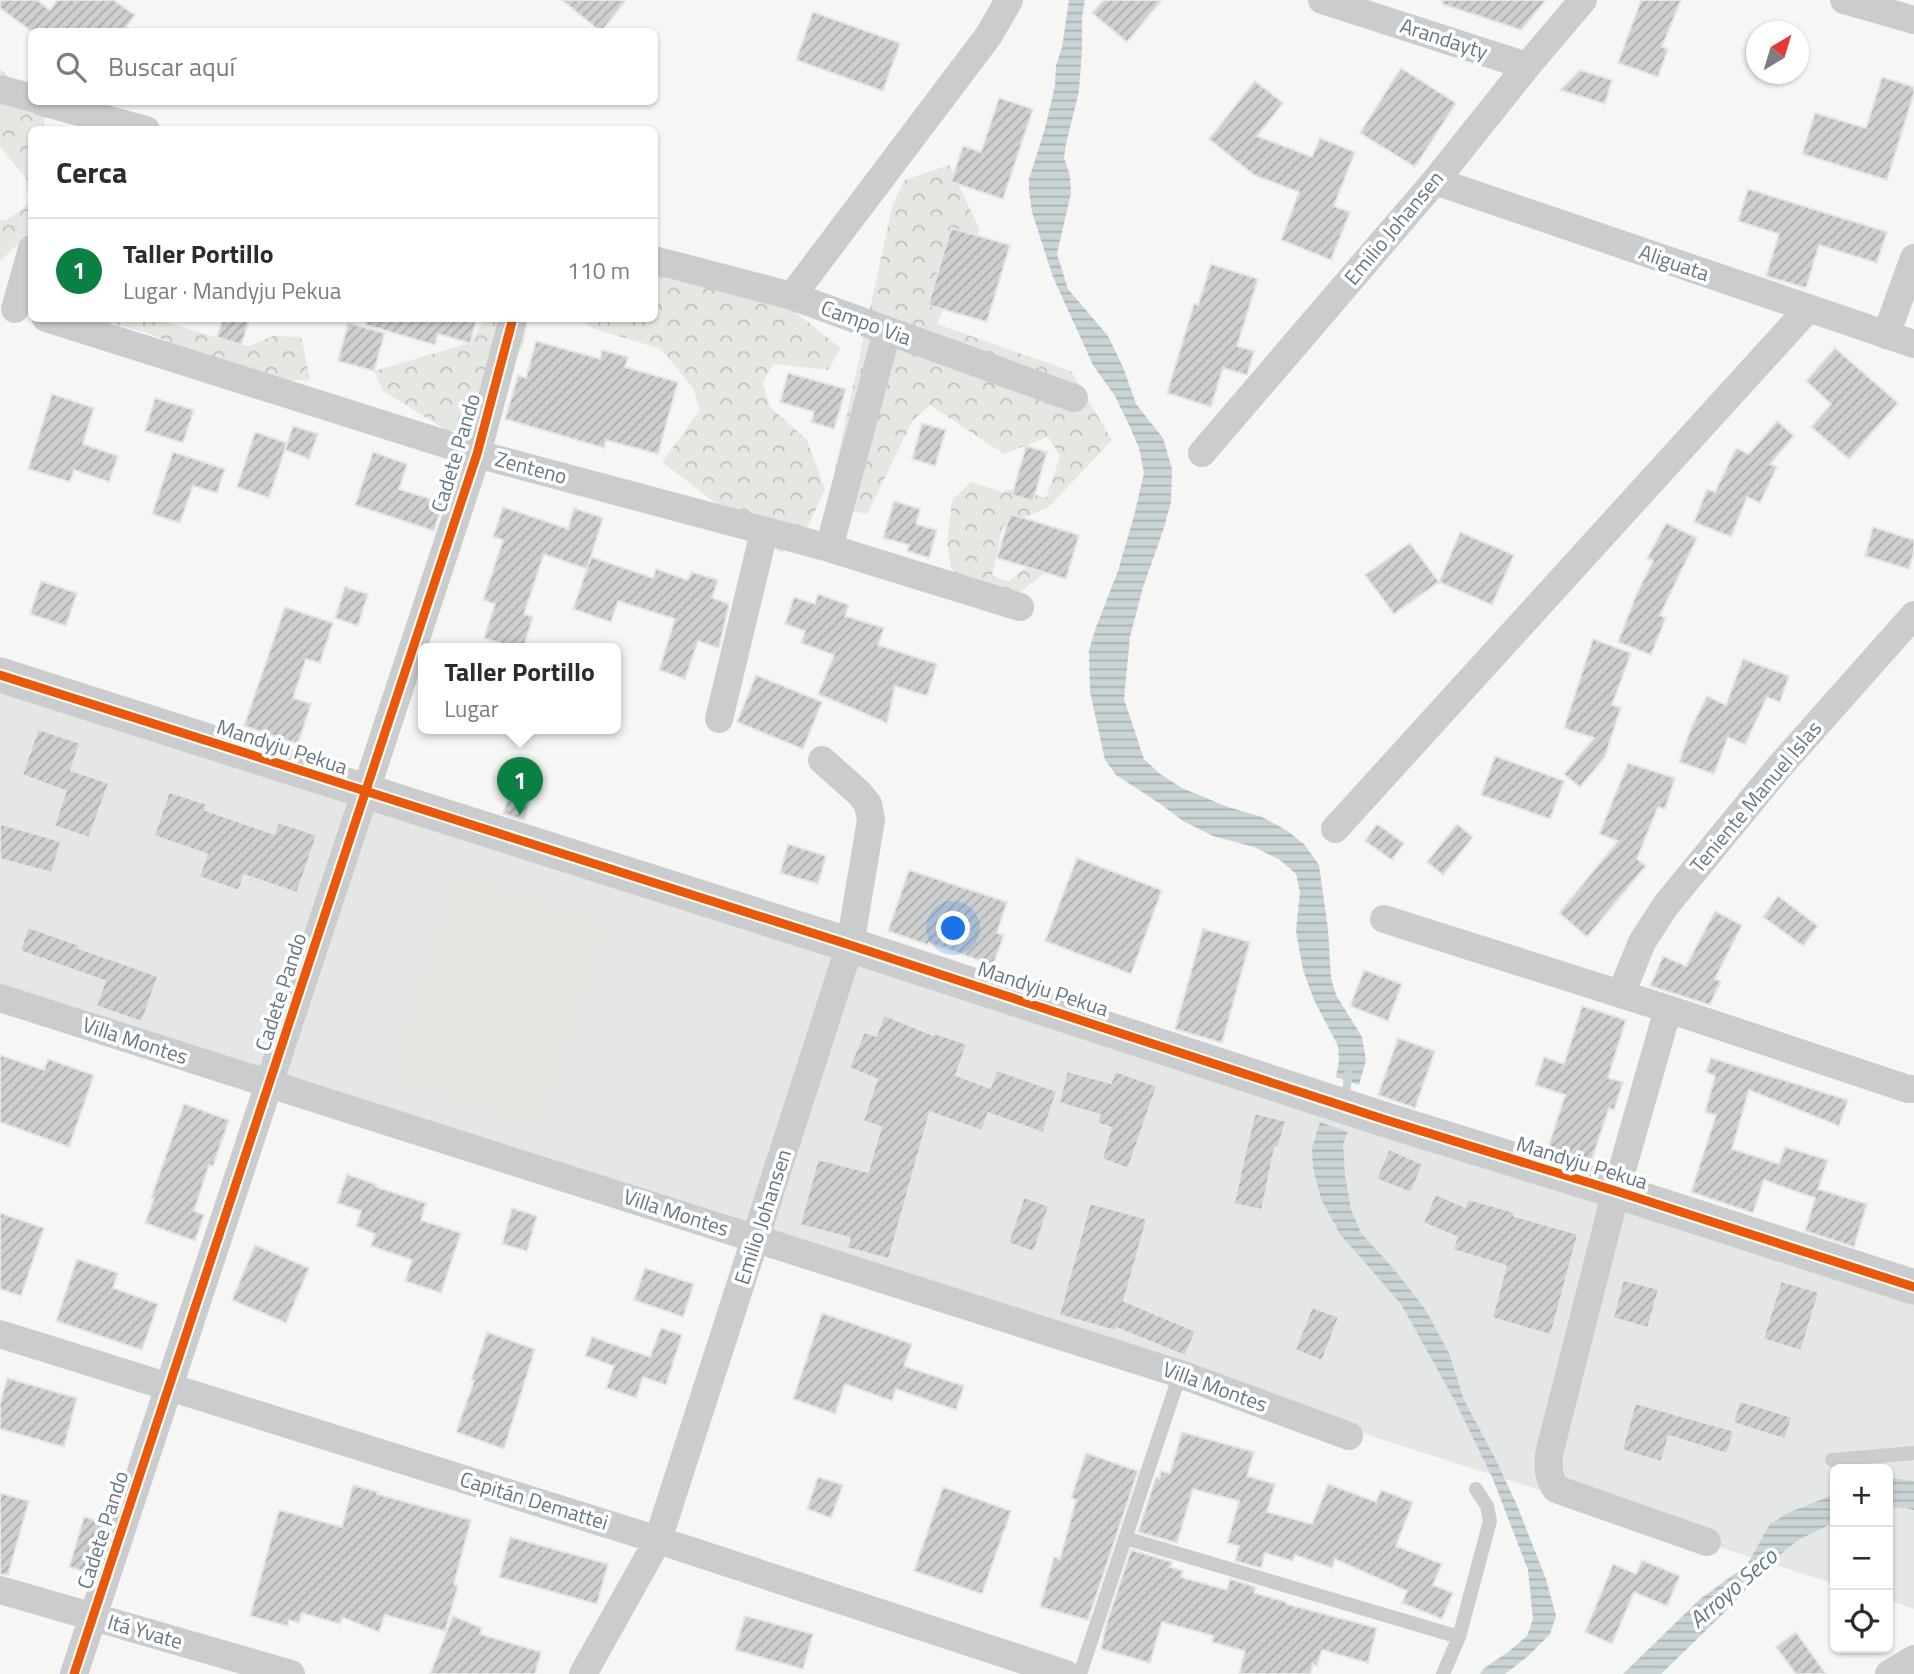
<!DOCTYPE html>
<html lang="es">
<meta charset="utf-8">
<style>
:root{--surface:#fff;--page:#f2f2f3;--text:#2b2b33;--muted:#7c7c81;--line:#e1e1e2;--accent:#0b8043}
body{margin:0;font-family:"Titillium Web",sans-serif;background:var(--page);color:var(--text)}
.controls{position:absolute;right:21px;bottom:21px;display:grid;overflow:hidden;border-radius:10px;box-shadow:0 2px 5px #0004}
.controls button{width:63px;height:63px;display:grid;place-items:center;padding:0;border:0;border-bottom:2px solid var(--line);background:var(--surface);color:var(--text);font:35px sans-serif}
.compass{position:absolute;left:1746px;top:21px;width:63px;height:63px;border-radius:50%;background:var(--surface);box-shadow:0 2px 5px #0004;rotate:38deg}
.you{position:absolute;left:954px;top:929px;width:24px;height:24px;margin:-18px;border:5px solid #fff;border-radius:50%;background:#1a73e8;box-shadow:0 0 0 10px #1a73e833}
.badge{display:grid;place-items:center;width:46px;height:46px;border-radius:50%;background:var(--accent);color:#fff;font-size:23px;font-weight:700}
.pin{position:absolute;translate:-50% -58px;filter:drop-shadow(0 2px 4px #0008)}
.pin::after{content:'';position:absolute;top:37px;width:24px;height:21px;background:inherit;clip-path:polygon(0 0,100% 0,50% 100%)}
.popup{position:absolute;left:418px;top:643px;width:203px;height:91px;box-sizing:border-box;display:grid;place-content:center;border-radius:10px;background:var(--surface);filter:drop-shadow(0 2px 5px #0005);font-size:23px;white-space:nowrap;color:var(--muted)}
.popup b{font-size:26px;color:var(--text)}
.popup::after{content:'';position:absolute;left:50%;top:100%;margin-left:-14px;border:14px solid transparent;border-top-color:var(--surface)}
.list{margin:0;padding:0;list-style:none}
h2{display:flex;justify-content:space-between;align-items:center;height:91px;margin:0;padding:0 28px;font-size:30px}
h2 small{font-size:23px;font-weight:400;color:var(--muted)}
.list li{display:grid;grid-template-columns:46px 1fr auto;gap:21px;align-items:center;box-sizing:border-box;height:105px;padding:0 28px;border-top:2px solid var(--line)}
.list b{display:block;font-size:26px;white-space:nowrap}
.list p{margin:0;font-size:23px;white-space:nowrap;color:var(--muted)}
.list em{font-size:23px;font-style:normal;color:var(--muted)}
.icon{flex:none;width:38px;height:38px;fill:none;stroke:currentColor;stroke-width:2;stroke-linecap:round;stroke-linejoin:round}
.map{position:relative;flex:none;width:1914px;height:1674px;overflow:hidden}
.search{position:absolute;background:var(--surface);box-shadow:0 2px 5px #0004;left:28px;top:28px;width:630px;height:77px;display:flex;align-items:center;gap:18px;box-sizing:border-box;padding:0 24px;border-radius:10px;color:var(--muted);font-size:26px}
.panel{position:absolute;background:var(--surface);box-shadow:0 2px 5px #0004;left:28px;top:126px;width:630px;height:196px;border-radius:10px}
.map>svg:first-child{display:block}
</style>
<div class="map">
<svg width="1914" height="1674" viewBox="0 0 1914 1674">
<defs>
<pattern id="forest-crowns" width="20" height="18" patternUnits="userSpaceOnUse" patternTransform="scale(1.75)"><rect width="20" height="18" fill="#e5e8e2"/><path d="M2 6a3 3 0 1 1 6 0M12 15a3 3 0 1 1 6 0" fill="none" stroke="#bdc1bd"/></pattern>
<pattern id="water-rules" width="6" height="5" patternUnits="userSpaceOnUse" patternTransform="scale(1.75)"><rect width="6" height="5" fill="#cad3d6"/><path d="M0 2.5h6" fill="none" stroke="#a8b0b3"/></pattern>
<pattern id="building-hatch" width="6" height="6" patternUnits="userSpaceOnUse" patternTransform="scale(1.75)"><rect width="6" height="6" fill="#cdcfd0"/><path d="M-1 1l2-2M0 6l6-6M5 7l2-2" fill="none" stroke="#aaadae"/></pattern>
</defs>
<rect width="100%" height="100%" fill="#f6f6f5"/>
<path fill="#e5e6e6" d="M0,693L1914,1296V1609L1888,1600V1469H1835V1584L0,999Z"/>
<path fill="url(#forest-crowns)" d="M0,69L41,107L46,129L32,130L31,232L0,261V220L6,221L29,203L26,178L0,147Z
M949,165L980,230L937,324L1071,371L1112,440L1049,507L1003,526L992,576L1009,581L1047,550L1044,573L1003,606L982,603L951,568L947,545L952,500L971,482L1002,492L1014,488L1046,498L1060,456L1048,437L1004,454L930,405L913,420L867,514L827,506L893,203L905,180Z
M655,267L777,298L841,348L828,370L773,364L763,383L770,407L807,440L825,489L804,535L781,553L662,462L700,410L693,388L661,349L592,328L579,319L654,318Z
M92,319H160L166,322L241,345L249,346L273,336L301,337L310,379L265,383L148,333Z
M485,319H528L524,342L491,413L469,432L446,430L383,391L374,371L470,343Z"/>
<path fill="#e5e8e2" d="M454,873L610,924L544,1129L388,1078Z"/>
<path fill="url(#water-rules)" d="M1069,0H1085L1082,17V50L1079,91L1066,144L1064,158L1070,176L1071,193L1057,254L1068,289L1108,336L1123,367L1136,404L1163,438L1172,469L1171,502L1163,531L1143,587L1130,637L1124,699L1144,759L1160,774L1182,788L1228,807L1262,817L1286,830L1304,844L1319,865L1328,929L1331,978L1336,995L1362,1037L1366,1060L1359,1085L1336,1077L1339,1061L1338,1046L1314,1000L1303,970L1296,931L1300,892L1296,874L1280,860L1254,847L1213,836L1183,821L1159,803L1116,775L1105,760L1090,692L1089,650L1095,630L1118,571L1135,512L1144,473L1139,448L1130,427L1115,396L1093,365L1053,277L1032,212L1029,192V179L1044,132L1055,86L1056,66L1062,47Z
M1320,1122L1348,1132L1343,1144L1345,1175L1351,1210L1361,1233L1393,1268L1425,1309L1449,1353L1464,1400L1495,1458L1516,1503L1546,1579L1556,1616L1550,1634L1527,1657L1505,1674H1480L1483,1669L1508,1652L1527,1636L1533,1619L1528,1570L1493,1479L1455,1401L1401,1304L1340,1234L1321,1199L1313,1167L1312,1148Z
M1892,1478L1914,1481V1510L1906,1508L1888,1507V1479Z
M1835,1494V1522L1798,1540L1775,1559L1729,1608L1661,1674H1623L1700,1599L1747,1565L1770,1524L1788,1513Z"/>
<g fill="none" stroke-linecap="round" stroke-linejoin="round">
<path stroke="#cad3d6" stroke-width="8" d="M1345,1099L1349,1071"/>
</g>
<path fill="url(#building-hatch)" stroke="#e6e6e5" stroke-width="2" d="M0,0H37L50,10L57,0H113L135,15L123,32H32L0,8Z
M562,0H626L601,32Z
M1104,0H1162L1127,42L1092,13Z
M1442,0H1546L1521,30L1442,4Z
M1641,0H1681L1662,47L1668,49L1658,77L1618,63Z
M813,12L900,43L883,91L796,60Z
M1401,68L1456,103L1415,167L1360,133Z
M1580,70L1612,80L1605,104L1560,90Z
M1882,77L1914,87V93L1887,180L1802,154L1815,113L1866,128Z
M1255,81L1283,103L1257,136L1312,157L1320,138L1355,152L1334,206L1350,212L1331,260L1281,240L1299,192L1254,175L1209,139Z
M999,98L1033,109L1003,199L951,182L963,146L981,152Z
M1748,189L1887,232L1877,263L1819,245L1806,288L1766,276L1779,234L1738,221Z
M951,228L1010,245L987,322L928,305Z
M1211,264L1258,279L1237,346L1254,351L1247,375L1223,368L1211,407L1167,393L1194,304L1198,305Z
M223,318H250L241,345L217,337Z
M367,318H477L470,343L438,334L435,345L366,325Z
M348,323L385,333L374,371L338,361Z
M536,341L600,359L602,350L628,357L625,367L678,382L658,454L606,440L604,448L505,419L518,375L526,378Z
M1835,348L1898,403L1849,459L1811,427L1831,404L1806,381Z
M788,373L846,389L834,429L811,422L814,412L780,402Z
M52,394L94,408L83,444L118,456L109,482L74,470L70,482L28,469Z
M155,398L194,410L183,443L145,431Z
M1777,421L1794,436L1770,464L1777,467L1760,503L1747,497L1731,537L1694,522L1707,489L1715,492L1736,448L1749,454Z
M922,423L946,430L935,466L912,459Z
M293,426L318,434L309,459L285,450Z
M255,432L287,443L269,498L237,487Z
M1026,446L1047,452L1033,501L1012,495Z
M173,452L225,469L217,493L193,486L180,523L152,514Z
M373,452L407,464L399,489L443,503L434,531L355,505Z
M894,501L920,509L916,524L937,530L929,558L907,551L909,545L883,538Z
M503,507L568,529L574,508L603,518L587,569L544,554L524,614L533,617L523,649H517L484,638L495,604L483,600L503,540L493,537Z
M1010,514L1079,535L1066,579L997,558Z
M1666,523L1697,538L1660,615L1666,618L1651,655L1618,642L1637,593L1653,561L1647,558Z
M1873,527L1914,540V552L1909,569L1865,556Z
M1460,532L1514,555L1492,605L1439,582Z
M1410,543L1439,582L1394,614L1365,575Z
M591,557L653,578L656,569L688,580L691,572L718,580L712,598L729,604L719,648L698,641L685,679L659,670L675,619L618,601L611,622L573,609Z
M41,581L77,593L66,626L30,614Z
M345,587L368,594L358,626L335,618Z
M818,594L849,605L845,616L884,628L878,645L937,664L927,696L895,686L887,723L818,694L834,655L801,643L805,631L785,624L794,597L815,604Z
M285,607L333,623L320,663L306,659L293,698L311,704L298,744L244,726Z
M1593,639L1631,653L1612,705L1621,707L1605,757L1580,787L1564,774L1594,738L1564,728Z
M1743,659L1789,676L1780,702L1767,697L1745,745L1728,737L1714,774L1679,762L1691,728L1707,696L1726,705Z
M756,675L822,702L803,749L737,722Z
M38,729L80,743L71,770L109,783L89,838L54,826L66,791L22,775Z
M1495,756L1564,781L1550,819L1481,795Z
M1628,763L1675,778L1665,809L1658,807L1637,859L1646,866L1587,937L1559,913L1618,841L1599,834Z
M511,788L532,795L524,820L503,814Z
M169,792L207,804L205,810L274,834L278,822L317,835L297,893L244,875L239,891L199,877L207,854L154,836Z
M0,824L61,841L52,873L0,859Z
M1377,824L1404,843L1392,860L1365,841Z
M1457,824L1473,837L1443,875L1427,862Z
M788,844L826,856L818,884L780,873Z
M1077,858L1162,890L1131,974L1045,941Z
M909,870L1007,902L997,933L1004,935L993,965L929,943L928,945L888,931Z
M1778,896L1818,926L1803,946L1763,917Z
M1715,911L1742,925L1715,979L1721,981L1710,1005L1650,986L1663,956L1686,966Z
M28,927L79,945L78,948L158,976L142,1022L96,1006L105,981L20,951Z
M1203,929L1250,942L1222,1043L1175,1029Z
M1364,970L1402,984L1388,1021L1350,1006Z
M1582,1006L1626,1020L1608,1078L1623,1082L1614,1110L1609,1108L1591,1162L1548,1148L1565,1095L1535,1085L1544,1057L1564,1064Z
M884,1015L933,1035L934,1033L967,1044L956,1075L990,1088L997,1070L1057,1091L1043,1133L988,1113L982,1131L930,1112L889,1259L847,1248L850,1238L800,1225L818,1159L868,1172L881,1127L863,1121L877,1079L849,1068L864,1032L876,1036Z
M1398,1038L1435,1051L1415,1108L1378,1095Z
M0,1055L44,1070L48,1059L94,1075L69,1147L0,1122Z
M1711,1058L1848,1100L1839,1126L1749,1090L1732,1149L1779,1164L1785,1147L1828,1160L1818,1189L1867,1204L1854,1247L1805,1231L1815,1198L1764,1180L1753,1213L1691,1192L1716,1115L1705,1112L1715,1076L1706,1072Z
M1067,1071L1111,1083L1115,1071L1157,1086L1128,1169L1102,1159L1111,1128L1097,1123L1100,1115L1059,1103Z
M184,1104L229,1120L213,1166L209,1165L194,1211L204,1215L195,1241L145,1223L154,1198H151Z
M1255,1113L1286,1121L1278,1148L1275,1147L1262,1210L1234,1204L1245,1153Z
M1389,1149L1423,1164L1411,1193L1376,1179Z
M347,1174L377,1185L376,1187L426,1203L421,1220L461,1233L441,1293L405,1281L412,1260L371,1246L375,1234L356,1226L361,1211L337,1203Z
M1435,1194L1465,1207L1468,1199L1514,1212V1216L1578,1234L1551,1335L1492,1318L1506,1266L1453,1250L1457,1237L1423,1223Z
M1024,1197L1049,1206L1034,1252L1008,1243Z
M1090,1203L1147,1219L1124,1301L1196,1331L1185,1356L1117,1328L1116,1331L1059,1315Z
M512,1208L537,1216L527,1251L502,1244Z
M0,1213L44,1228L21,1296L0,1289Z
M255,1245L309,1268L286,1323L232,1300Z
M77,1259L118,1273L113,1288L158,1304L142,1350L56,1321Z
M645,1268L694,1284L683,1317L634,1300Z
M1623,1280L1659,1289L1648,1328L1613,1318Z
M1781,1281L1819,1292L1801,1351L1763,1339Z
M1312,1307L1339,1317L1322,1361L1295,1350Z
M822,1313L912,1344L904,1366L964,1386L956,1410L896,1389L892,1401L845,1384L835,1414L793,1399Z
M661,1328L682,1335L666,1385L643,1377L636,1398L606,1388L614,1366L585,1356L592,1337L650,1357Z
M487,1332L535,1349L504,1449L456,1432L474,1381L471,1380Z
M7,1378L77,1398L64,1447L0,1429V1404Z
M1740,1401L1792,1417L1785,1439L1733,1423Z
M1635,1403L1734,1431L1727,1454L1669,1436L1661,1462L1622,1450Z
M1182,1432L1254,1452L1247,1476L1275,1484L1267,1512L1312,1524L1328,1484L1376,1502L1381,1490L1413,1502L1396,1546L1442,1564L1433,1585L1453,1593L1442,1619L1402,1603L1407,1591L1335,1559L1332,1568L1295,1555L1293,1561L1265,1553L1261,1568L1235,1561L1239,1546L1227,1543L1239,1501L1193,1489L1177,1543L1138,1532L1156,1477L1159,1479L1161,1471L1170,1473Z
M1086,1453L1138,1471L1088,1620L1040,1607L1054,1557L1060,1559L1076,1500L1071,1498Z
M818,1477L843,1485L831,1518L807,1509Z
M353,1485L378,1492L377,1494L471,1520L454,1584L458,1586L445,1631L385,1615L379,1632L342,1617L340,1624L302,1613L299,1623L289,1620L288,1626L250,1616L279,1510L342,1527Z
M943,1487L1011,1511L982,1594L914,1571Z
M0,1493L29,1501L8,1575L0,1574Z
M84,1517L106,1523L90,1573L69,1567Z
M510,1537L608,1564L597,1604L499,1577Z
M1131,1550L1172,1562L1170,1567L1183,1571L1181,1577L1227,1590L1230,1579L1256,1587L1254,1593L1286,1602V1604L1377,1628L1368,1663L1322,1650L1317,1666L1313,1664L1310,1674H1239L1245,1651L1212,1642L1214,1636L1162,1622L1150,1663L1101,1649L1106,1625Z
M1642,1560L1680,1576L1667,1606L1634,1592L1612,1644L1585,1632L1613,1564L1636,1574Z
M453,1616L482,1628L480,1634L541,1652L535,1674H430Z
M745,1616L813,1634L803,1669L735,1650Z
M1796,1632L1826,1674H1796L1776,1647Z"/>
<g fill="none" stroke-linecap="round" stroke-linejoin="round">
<path stroke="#cbcccd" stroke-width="14" d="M1832,1460L1914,1453
M1125,1538L1459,1637
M1080,1674L1180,1374
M1443,1674L1459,1637L1490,1521L1487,1506L1476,1489"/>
<path stroke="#cbcccd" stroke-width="28" d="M1322,0L1527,66
M1844,0L1914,20
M0,89L32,98
M42,102L146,130
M1435,181L1914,344
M654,260L792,296L1074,398
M792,296L989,35L1009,0
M15,309L32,249
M46,318L477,454L829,548L1020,607
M1886,335L1914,258
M1202,453L1435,181L1527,66L1583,0
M829,548L887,332
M719,719L764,532
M1335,829L1808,309
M1384,919L1668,1009L1908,1089H1914
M1621,994L1642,942L1666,905L1780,766L1914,615
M0,998L1180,1374L1349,1436
M1668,1009L1616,1191L1549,1454C1548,1468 1548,1477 1556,1489L1707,1542
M0,1334L658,1540L1066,1674
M0,1590L291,1674
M74,1674L477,454L513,318
M583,1674L658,1540L850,945L871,820L868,804L859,793L822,760
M1889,1674L1914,1659"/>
<path stroke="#cbcccd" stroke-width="35" d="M0,675L850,945L1386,1120L1616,1191L1914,1287"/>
<defs>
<path id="cycleway" d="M0,675L850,945L1386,1120L1616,1191L1914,1287
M74,1674L477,454L513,318"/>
</defs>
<use href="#cycleway" stroke="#fff" stroke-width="13"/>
<use href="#cycleway" stroke="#e8590c" stroke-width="9"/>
</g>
<g text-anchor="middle" stroke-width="7" stroke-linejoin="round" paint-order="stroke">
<g font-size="21" fill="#667886" stroke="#fff">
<text transform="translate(1444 39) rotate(18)" y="7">Arandayty</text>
<text transform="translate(1394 228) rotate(-50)" y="7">Emilio Johansen</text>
<text transform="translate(1674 263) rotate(19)" y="7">Aliguata</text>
<text transform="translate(866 323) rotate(20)" y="7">Campo Via</text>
<text transform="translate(456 453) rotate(-73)" y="7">Cadete Pando</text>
<text transform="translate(531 468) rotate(15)" y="7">Zenteno</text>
<text transform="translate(282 747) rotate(18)" y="7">Mandyju Pekua</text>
<text transform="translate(1756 797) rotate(-50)" y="7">Teniente Manuel Islas</text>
<text transform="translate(1043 989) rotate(18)" y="7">Mandyju Pekua</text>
<text transform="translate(281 992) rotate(-72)" y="7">Cadete Pando</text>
<text transform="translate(135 1041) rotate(18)" y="7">Villa Montes</text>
<text transform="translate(1582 1163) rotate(17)" y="7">Mandyju Pekua</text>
<text transform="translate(676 1213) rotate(18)" y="7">Villa Montes</text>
<text transform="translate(763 1217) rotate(-72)" y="7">Emilio Johansen</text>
<text transform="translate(1215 1387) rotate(20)" y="7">Villa Montes</text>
<text transform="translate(534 1501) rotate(17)" y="7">Capitán Demattei</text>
<text transform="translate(103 1530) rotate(-72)" y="7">Cadete Pando</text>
<text transform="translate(145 1632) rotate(16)" y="7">Itá Yvate</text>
</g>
<g font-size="23" font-style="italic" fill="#627a82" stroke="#fff">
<text transform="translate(1733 1588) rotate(-41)" y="8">Arroyo Seco</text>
</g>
</g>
</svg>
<div class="controls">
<button>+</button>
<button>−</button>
<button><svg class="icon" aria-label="locate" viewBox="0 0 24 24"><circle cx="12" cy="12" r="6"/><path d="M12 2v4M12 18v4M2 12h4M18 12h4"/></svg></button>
</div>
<svg class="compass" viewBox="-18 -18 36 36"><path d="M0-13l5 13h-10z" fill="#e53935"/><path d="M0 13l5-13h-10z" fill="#7c7c81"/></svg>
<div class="you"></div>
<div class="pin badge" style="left:520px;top:815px">1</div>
<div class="popup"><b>Taller Portillo</b>Lugar</div>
<div class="search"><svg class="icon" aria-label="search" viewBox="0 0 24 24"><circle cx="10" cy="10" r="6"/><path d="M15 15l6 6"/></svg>Buscar aquí</div>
<section class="panel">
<h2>Cerca<small></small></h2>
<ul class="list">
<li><span class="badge">1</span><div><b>Taller Portillo</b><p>Lugar · Mandyju Pekua</p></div><em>110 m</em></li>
</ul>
</section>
</div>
